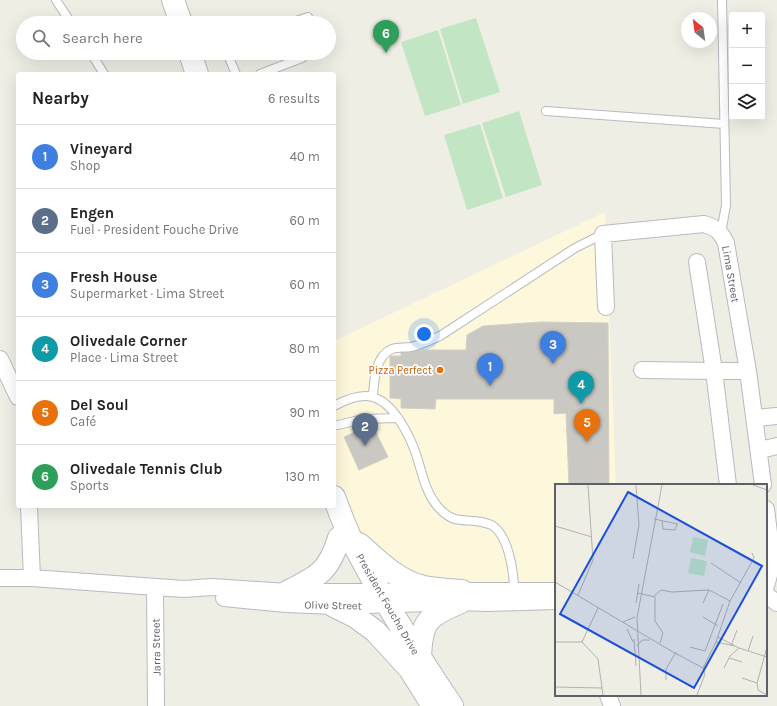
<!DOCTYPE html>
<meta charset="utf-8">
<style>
:root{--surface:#fff;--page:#f6f6f6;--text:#222;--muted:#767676;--line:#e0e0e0;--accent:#e74b34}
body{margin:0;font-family:Karla,sans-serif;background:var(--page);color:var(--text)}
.controls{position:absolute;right:12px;top:12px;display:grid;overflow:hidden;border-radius:4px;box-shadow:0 4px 16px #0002}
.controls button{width:36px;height:36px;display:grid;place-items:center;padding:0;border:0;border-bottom:1px solid var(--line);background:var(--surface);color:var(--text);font:20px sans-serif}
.compass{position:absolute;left:681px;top:12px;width:36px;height:36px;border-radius:50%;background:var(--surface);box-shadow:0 4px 16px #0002;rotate:331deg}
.you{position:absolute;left:424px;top:334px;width:14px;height:14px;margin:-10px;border:3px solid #fff;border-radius:50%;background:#1a73e8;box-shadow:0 0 0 6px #1a73e833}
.badge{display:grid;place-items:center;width:26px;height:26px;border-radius:50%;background:var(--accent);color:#fff;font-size:13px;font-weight:700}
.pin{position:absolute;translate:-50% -33px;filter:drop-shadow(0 1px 2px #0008)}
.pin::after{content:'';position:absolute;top:21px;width:14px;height:12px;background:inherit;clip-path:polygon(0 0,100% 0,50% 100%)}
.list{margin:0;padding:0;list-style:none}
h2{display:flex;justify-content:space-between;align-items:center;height:52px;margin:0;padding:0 16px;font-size:17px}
h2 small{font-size:13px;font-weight:400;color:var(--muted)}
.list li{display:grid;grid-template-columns:26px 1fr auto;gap:12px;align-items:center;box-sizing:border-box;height:64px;padding:0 16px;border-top:1px solid var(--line)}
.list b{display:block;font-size:15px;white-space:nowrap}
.list p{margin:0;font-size:13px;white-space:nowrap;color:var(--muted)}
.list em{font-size:13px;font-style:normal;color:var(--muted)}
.icon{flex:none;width:22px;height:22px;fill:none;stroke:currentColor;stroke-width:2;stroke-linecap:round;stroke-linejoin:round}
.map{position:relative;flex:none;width:777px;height:706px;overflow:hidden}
.search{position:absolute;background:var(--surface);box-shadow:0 4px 16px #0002;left:16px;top:16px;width:320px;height:44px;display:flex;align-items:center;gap:10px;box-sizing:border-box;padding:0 14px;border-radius:22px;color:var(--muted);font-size:15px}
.panel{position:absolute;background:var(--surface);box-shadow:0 4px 16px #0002;left:16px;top:72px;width:320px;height:436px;border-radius:4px}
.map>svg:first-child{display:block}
</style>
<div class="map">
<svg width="777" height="706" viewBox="0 0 777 706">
<rect width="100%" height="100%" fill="#efeee5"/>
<path fill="#fdf7dc" d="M605,212L616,485H556V593L377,597L334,485V341Z"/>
<path fill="#c2e6c4" d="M476,18L500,92L463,104L440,29Z
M438,30L461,105L425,116L401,42Z
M519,111L542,185L506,197L482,123Z
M480,124L503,198L467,210L444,135Z"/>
<path fill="#cac8c3" stroke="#d4d0c4" d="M540,322L608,323L609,485H569L566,413L554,414V399H436L435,409L401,408V399L390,398V356H401V350H466L467,335L483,326Z
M372,424L388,457L359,470L344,437Z"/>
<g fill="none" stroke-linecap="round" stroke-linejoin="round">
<defs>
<path id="lane" d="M56,0L71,23
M291,23L308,17
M91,53L104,74
M227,53L236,74
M260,74L302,58L307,53
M546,111L724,124
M721,233L726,205L722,0
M373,396C374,381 375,356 392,349C398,347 405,348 411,347C421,345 431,340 440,336L575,248L603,234
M334,406C364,390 381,392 400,421C407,432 412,442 416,454C422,472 425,492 438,507C454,525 462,518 482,522C485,523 491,524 493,526C509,537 514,573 514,591
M338,425L363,419L398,418"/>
<path id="street" d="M697,262L714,371L728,485
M606,307L603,234L704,224C717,228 720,231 726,243L748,371L763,485
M0,359L18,397
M642,370L714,371H748
M755,418L777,416
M760,450L777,446
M29,506L32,578
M766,509L772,557L769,575L766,586
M0,578H32L184,589L212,587L287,592H427
M155,588L156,706
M452,591H556
M766,595L777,603
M224,598L286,604L334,606L461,602L487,603L556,601
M608,695L612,706"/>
<path id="secondary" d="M173,0L181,23
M190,53L197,74
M334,497C339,510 344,524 350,537C380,596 415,651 452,706
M359,544C378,561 399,582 424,587C436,589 449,590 462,591
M287,592C317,577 329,572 339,538
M334,606L356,617L375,631L408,667
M420,659C421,621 427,616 461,602
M406,663L433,706"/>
</defs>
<use href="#lane" stroke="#b8babf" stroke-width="10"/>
<use href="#street" stroke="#b8babf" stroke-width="18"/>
<use href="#secondary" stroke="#b9bbc1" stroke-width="24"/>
<use href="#lane" stroke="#fff" stroke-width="8"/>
<use href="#street" stroke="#fff" stroke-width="16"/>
<use href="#secondary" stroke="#fff" stroke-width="22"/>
</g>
<circle fill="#e8710a" stroke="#fff" stroke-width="1.5" cx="440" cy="370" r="4"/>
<g text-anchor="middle" stroke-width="3.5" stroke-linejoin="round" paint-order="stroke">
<g font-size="11" fill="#5d6066" stroke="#fff">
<text transform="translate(731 274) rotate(80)" y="4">Lima Street</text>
<text transform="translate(388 604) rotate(60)" y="4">President Fouche Drive</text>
<text transform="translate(333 605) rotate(1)" y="4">Olive Street</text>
<text transform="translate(156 647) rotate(-91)" y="4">Jarra Street</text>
</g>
<g font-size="11" fill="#c56008" stroke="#fff" text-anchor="end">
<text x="432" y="374">Pizza Perfect</text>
</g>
</g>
<g transform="translate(555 484)">
<rect width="212" height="212" fill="#efeee5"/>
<path d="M138,53L153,56L150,72L135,68ZM136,74L152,77L149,92L133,89Z" fill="#c2e6c4"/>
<path fill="none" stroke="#b1b1ae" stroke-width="1" d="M198,1L212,6M99,35L123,40M107,37L108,45L120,46L122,40M0,42L37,53M78,75L84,41L81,1M156,79L186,99M0,98L123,171M83,109L100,113V137L108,149L105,159M23,111L38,76L33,1M99,112L106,106L117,108L154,106M175,117L199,74L197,69M81,119L84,100M148,133L163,142M68,138L80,133M72,145L78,158M163,153L184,164L212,173M79,155L81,182M0,158H27M27,158L43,175L48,211M27,158L43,124M161,158L180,162M82,162L87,156H95M176,162L182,146M135,163L150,167L168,120M212,163L202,199L203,206L212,211M193,167L198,152M122,170L148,184M174,174L187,178M169,184L175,172L184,164M187,194L202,199M111,196V185L121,168M0,203L47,204M86,211L82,134L107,1M142,211L150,190L148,184L161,158L175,117L154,106L148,119"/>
<path fill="#1d4ed8" fill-opacity="0.15" stroke="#1d4ed8" stroke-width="2" d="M73,8L207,82L139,204L5,130Z"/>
<rect width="212" height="212" fill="none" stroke="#5d6066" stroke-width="2"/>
</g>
</svg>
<div class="controls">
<button>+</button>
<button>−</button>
<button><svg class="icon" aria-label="layers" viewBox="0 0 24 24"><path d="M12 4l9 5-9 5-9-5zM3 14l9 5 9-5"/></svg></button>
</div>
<svg class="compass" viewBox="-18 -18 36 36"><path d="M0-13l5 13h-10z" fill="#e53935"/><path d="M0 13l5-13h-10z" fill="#767676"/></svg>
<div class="you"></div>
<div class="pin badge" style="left:490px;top:386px;background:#3f7fe0">1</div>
<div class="pin badge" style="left:365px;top:446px;background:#5c6f8a">2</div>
<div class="pin badge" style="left:553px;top:364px;background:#3f7fe0">3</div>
<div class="pin badge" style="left:581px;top:404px;background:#0f9aa8">4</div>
<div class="pin badge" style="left:587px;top:442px;background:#e8710a">5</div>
<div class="pin badge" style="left:386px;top:53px;background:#2e9e5b">6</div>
<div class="search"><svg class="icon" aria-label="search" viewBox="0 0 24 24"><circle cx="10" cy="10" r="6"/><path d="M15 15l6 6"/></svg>Search here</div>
<section class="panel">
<h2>Nearby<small>6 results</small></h2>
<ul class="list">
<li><span class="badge" style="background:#3f7fe0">1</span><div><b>Vineyard</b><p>Shop</p></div><em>40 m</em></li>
<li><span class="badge" style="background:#5c6f8a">2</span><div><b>Engen</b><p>Fuel · President Fouche Drive</p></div><em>60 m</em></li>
<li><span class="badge" style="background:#3f7fe0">3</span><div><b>Fresh House</b><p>Supermarket · Lima Street</p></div><em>60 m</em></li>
<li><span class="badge" style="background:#0f9aa8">4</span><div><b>Olivedale Corner</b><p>Place · Lima Street</p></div><em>80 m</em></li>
<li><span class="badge" style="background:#e8710a">5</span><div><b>Del Soul</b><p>Café</p></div><em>90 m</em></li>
<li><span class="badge" style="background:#2e9e5b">6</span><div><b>Olivedale Tennis Club</b><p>Sports</p></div><em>130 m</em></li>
</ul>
</section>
</div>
